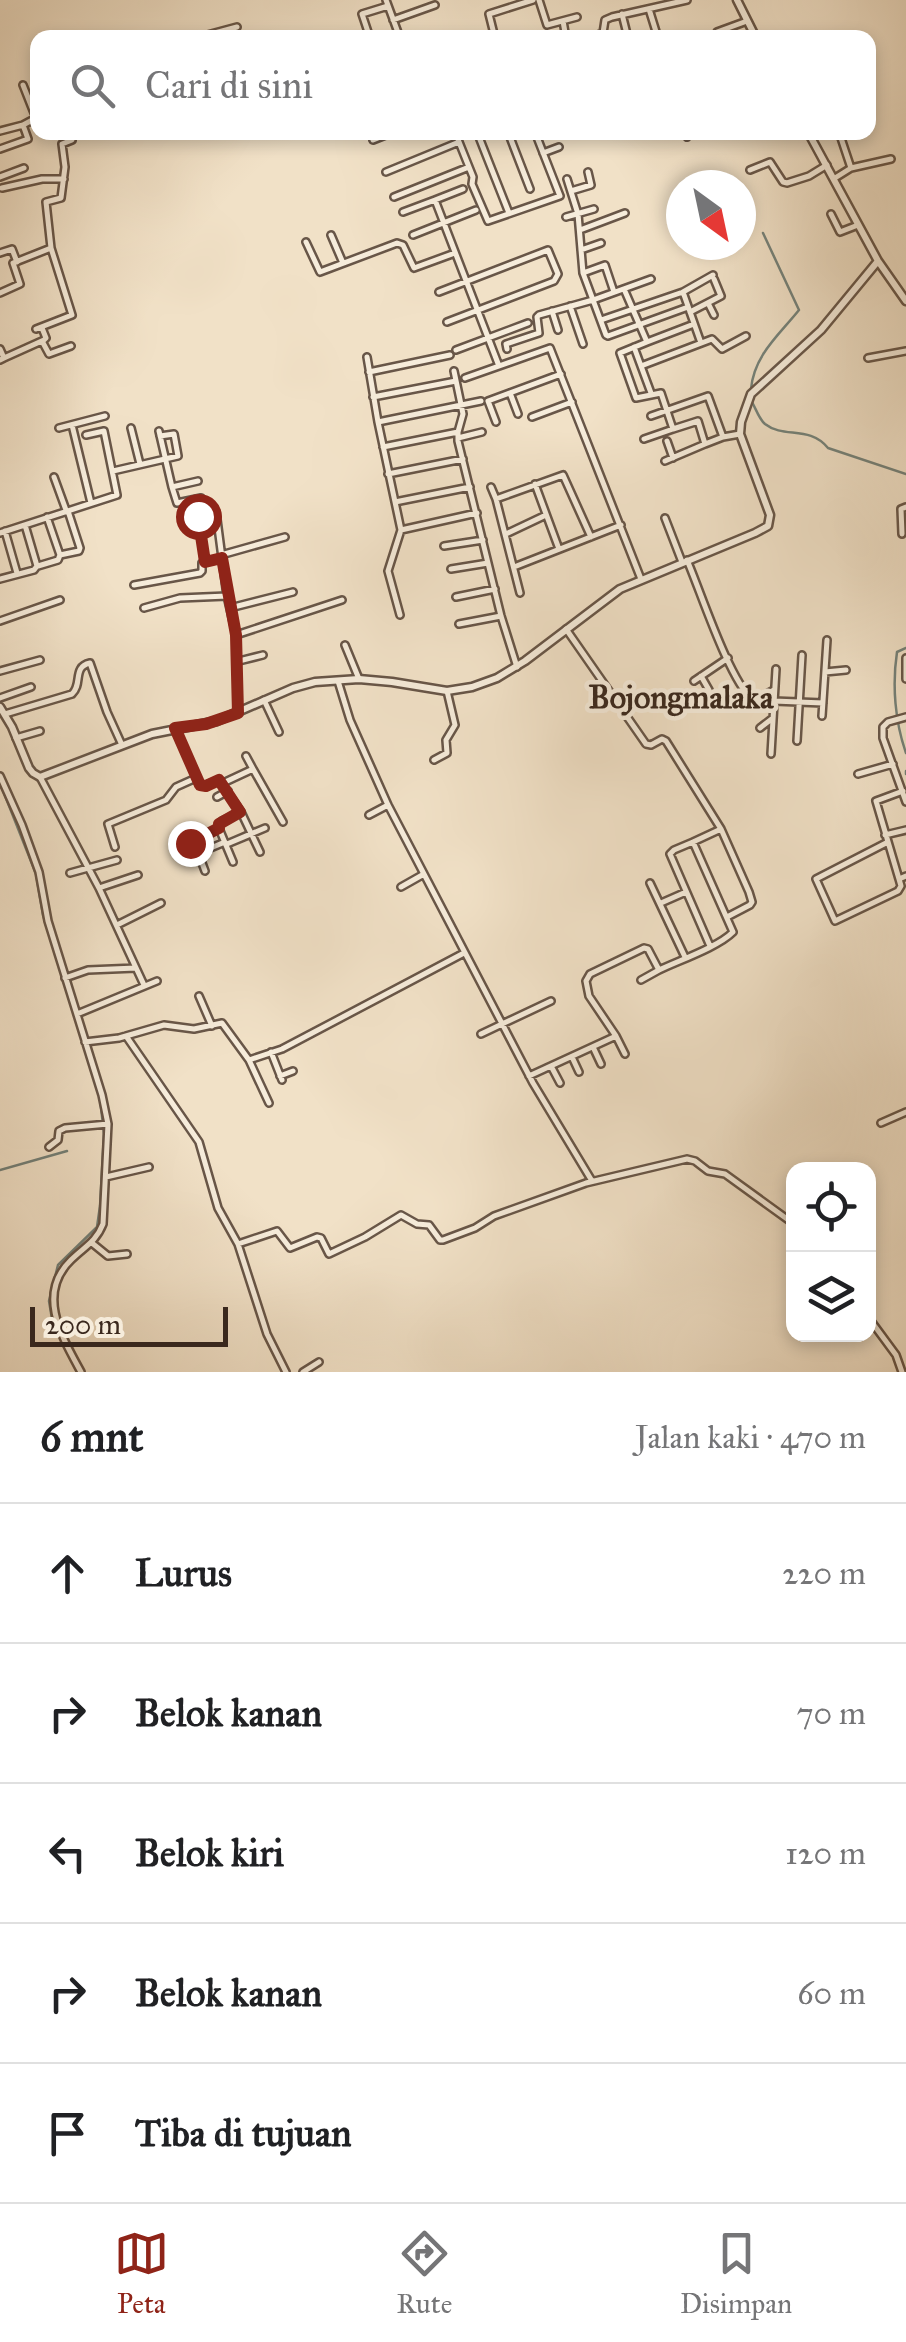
<!DOCTYPE html>
<html lang="id">
<meta charset="utf-8">
<style>
:root{--surface:#fff;--page:#f2f2f2;--text:#202124;--muted:#757577;--line:#e0e0e0;--accent:#8f2418}
body{margin:0;font-family:"IM FELL Great Primer",serif;background:var(--page);color:var(--text)}
.controls{position:absolute;right:30px;bottom:30px;display:grid;overflow:hidden;border-radius:20px;box-shadow:0 5px 15px #0003}
.controls button{width:90px;height:90px;display:grid;place-items:center;padding:0;border:0;border-bottom:2px solid var(--line);background:var(--surface);color:var(--text);font:50px sans-serif}
.compass{position:absolute;left:666px;top:170px;width:90px;height:90px;border-radius:50%;background:var(--surface);box-shadow:0 5px 15px #0003;rotate:147deg}
.scale{position:absolute;left:30px;bottom:25px;width:198px;box-sizing:border-box;padding-left:10px;border:5px solid #3a281d;border-top:0;font-size:28px;line-height:35px;white-space:nowrap;color:#3a281d;-webkit-text-stroke:8px #f6ecdb;paint-order:stroke}
.stop{position:absolute;width:30px;height:30px;margin:-22px;border:8px solid #8f2418;border-radius:50%;background:#fff}
.stop.end{background:#8f2418;border-color:#fff;box-shadow:0 2px 10px #0008}
.list{margin:0;padding:0;list-style:none}
h2{display:flex;justify-content:space-between;align-items:center;height:130px;margin:0;padding:0 40px;font-size:42px}
h2 small{font-size:32px;font-weight:400;color:var(--muted)}
.list li{display:grid;grid-template-columns:65px 1fr auto;gap:30px;align-items:center;box-sizing:border-box;height:140px;padding:0 40px;border-top:2px solid var(--line)}
.list b{display:block;font-size:38px;white-space:nowrap}
.list em{font-size:32px;font-style:normal;color:var(--muted)}
.icon{flex:none;width:55px;height:55px;fill:none;stroke:currentColor;stroke-width:2;stroke-linecap:round;stroke-linejoin:round}
.map{position:relative;flex:none;width:906px;height:1372px;overflow:hidden}
.search{position:absolute;background:var(--surface);box-shadow:0 5px 15px #0003;left:30px;right:30px;top:30px;height:110px;display:flex;align-items:center;gap:25px;box-sizing:border-box;padding:0 35px;border-radius:20px;color:var(--muted);font-size:38px}
.sheet{height:830px;background:var(--surface)}
nav{display:flex;justify-content:space-around;align-items:center;box-sizing:border-box;height:140px;border-top:2px solid var(--line);background:var(--surface);font-size:28px;color:var(--muted)}
nav a{display:grid;justify-items:center;gap:5px}
nav .on{color:var(--accent)}
.map>svg:first-child{display:block}
</style>
<div class="map">
<svg width="906" height="1372" viewBox="0 0 906 1372">
<rect width="100%" height="100%" fill="#f1e1c7"/>
<filter id="stains"><feTurbulence type="fractalNoise" baseFrequency=".002" numOctaves="4"/><feColorMatrix values="0 0 0 0 .2 0 0 0 0 .09 0 0 0 0 .02 0 0 0 .5 -.17"/></filter>
<radialGradient id="worn" r=".72"><stop offset=".6" stop-color="#630" stop-opacity="0"/><stop offset="1" stop-color="#630" stop-opacity=".3"/></radialGradient>
<g fill="none" stroke-linecap="round" stroke-linejoin="round">
<path stroke="#748179" stroke-width="2.5" d="M751,389C754,355 779,335 799,310L763,233
M752,402C756,409 759,419 765,424C784,439 809,425 828,448L906,474
M906,648L897,652C892,685 895,722 906,753
M906,771V774
M0,783L36,874L43,915L94,1076
M0,1170L67,1151
M77,1372L52,1319L49,1301L58,1265L97,1227L100,1206L104,1134L100,1098"/>
<defs>
<path id="minor" d="M386,0L400,38
M539,0L547,25L577,17
M649,9L658,38
M622,14L628,38
M393,20L435,5
M563,21L566,38
M717,32L747,21
M196,38L237,27
M370,38L362,14L388,6
M495,38L489,14L533,0
M590,38L603,33L605,20L612,17L687,0
M788,38L796,36
M23,85L36,118
M0,131L23,125
M455,132L473,177L472,184L488,221L560,196L535,132
M477,132L509,213
M508,132L530,189
M686,132L687,137
M373,140L393,132
M0,149L28,139L23,125L38,117
M543,153L559,147
M851,168L891,159
M750,170L770,162L783,182L787,183L809,176L827,165
M386,172L459,142
M0,177L24,168
M835,178L851,168L839,132
M567,179L578,214L583,273L606,335L608,336L688,307
M2,188L42,179H64
M571,191L591,185L588,172
M394,197L469,167
M435,200L463,189
M403,212L435,200L499,366
M831,214L840,232L858,225
M566,217L594,209
M580,230L625,213
M331,235L343,263
M413,235L476,210
M306,242L320,272L397,243L403,245L414,268L455,253
M51,248L46,202L61,198L65,167L62,144L72,140L71,132
M581,250L601,243
M0,253L12,249L17,262
M583,273L605,265L614,292
M624,289L647,342L620,353L636,398L661,393L673,429L698,421L705,444L723,437L740,434
M439,292L548,250L558,274L554,281L447,322
M0,293L20,284L13,263L51,248L72,315L36,329
M708,303L714,315
M570,306L583,344
M552,311L558,330
M690,312L721,296L714,279
M601,320L683,292
M42,341L49,354L71,346
M647,342L694,324
M701,343L683,292L713,275
M634,347L641,366
M0,349L4,358L0,360
M507,349L506,344L539,333L537,317L539,315L593,300L651,279
M456,350L528,323
M367,357L378,422L401,530L388,571L400,615
M4,358L44,340L46,338L42,328
M868,358L906,351
M454,371L463,414L458,432V441L501,616L517,667
M369,372L450,355
M465,378L550,348L641,579
M510,393L518,414
M651,393L641,366L712,339L722,349L746,336
M373,397L456,381
M651,416L708,396L723,437
M532,417L572,402
M378,422L481,401
M496,422L488,401L561,374
M72,425L91,503
M59,428L105,416
M131,428L140,464
M159,431L172,487L198,481
M458,438L482,432
M644,439L673,429
M667,441L673,458
M383,447L458,432
M665,461L705,444
M113,471L178,456L174,434L160,436
M388,474L463,459
M54,477L66,510
M535,484L559,549
M172,487L177,503L201,498L204,513L198,518L205,562
M491,487L496,499
M395,502L470,487
M204,513L216,512L227,596L236,635L238,713
M47,517L60,555L79,551L80,548L68,511
M665,518L682,562
M401,530L477,513
M5,531L17,573
M0,533L117,495L104,431L86,435
M506,534L546,515
M902,534L901,509L906,507
M444,546L483,540
M221,555L285,537
M687,560C702,595 728,677 753,701L774,690
M38,566L58,560L60,555
M514,567L621,525
M451,569L488,563
M0,579L34,570L37,566L25,525
M134,585L200,573L202,571V563L222,558
M520,593L496,499L563,475L591,537
M456,597L495,589
M144,608L180,598L227,596
M230,608L293,592
M0,621L60,600
M459,624L501,616
M566,629L646,744L651,745L662,739L666,741L721,829
M236,635L342,600
M345,645L359,679
M906,658V679
M239,661L263,655
M0,671L40,660
M825,672L846,670
M701,676L709,690
M338,681L350,720L388,805L533,1083L592,1181
M694,681L728,658
M0,698L31,687
M264,700L279,732
M774,701L823,703
M5,714L72,694C83,684 72,667 90,663L107,712L122,745
M822,716L827,640
M906,717L888,722L883,727V738L906,802
M760,728L773,718
M176,730L200,785L204,786L219,780L241,812L222,821L218,826L233,862
M16,738L40,731
M797,741L802,655
M771,754L776,669
M246,756L253,769
M434,760L447,753L446,740L455,725L447,691
M858,774L893,764
M0,776L22,825L39,872L48,921L102,1095L108,1124L103,1224C96,1242 84,1247 71,1260C36,1294 62,1337 81,1372
M40,777L99,888L144,985
M223,783L253,769L283,822
M217,797L228,791
M241,812L260,852
M369,815L388,805
M885,835L906,830
M693,842L721,829L749,892L752,902L750,905L727,917
M888,842L816,879L835,921L898,891L901,886L899,879L906,876
M190,843L219,828
M227,844L265,828
M115,847L108,824L166,800L176,787L196,778
M205,871L199,855L201,852L225,842
M70,873L117,860
M899,879L876,801L903,791
M650,883L685,957
M401,887L424,874
M99,888L138,875
M661,903L686,892
M117,925L161,903
M65,978L88,970L136,968
M641,980L659,970
M199,996L212,1026
M77,1014L157,981
M481,1034L551,1001
M126,1036L199,1142L218,1208L238,1244L267,1334L286,1372
M616,1036L625,1054
M85,1042L119,1038L164,1025L194,1029L222,1023L249,1060
M593,1047L601,1064
M271,1052L282,1080
M572,1057L579,1072
M551,1066L560,1083
M280,1076L293,1071
M529,1076L616,1036L589,996L586,981L590,974L644,948L648,949L659,970C680,960 718,947 733,932L693,842L674,850L670,854L710,946
M269,1103L249,1060L282,1049L464,953
M881,1123L906,1112
M49,1147L58,1140L59,1131L65,1128L108,1124
M106,1177L149,1167
M92,1243L108,1256L127,1254
M238,1244L277,1231L290,1248L317,1237L321,1238L329,1254L365,1237L401,1215L417,1224L429,1225L440,1240H443L475,1228L494,1216L586,1183L687,1159L695,1161L708,1171L725,1174L794,1224
M868,1288V1300
M868,1317L896,1355L902,1372
M303,1372L319,1362"/>
<path id="tertiary" d="M737,0L756,38
M808,132L878,261L906,301
M0,707L12,727L29,768L33,773L40,777L152,734L217,721L293,688L315,682L359,679L392,682L447,691L472,687L497,678L525,661L620,589L755,533L768,526L770,515L740,434L741,422L751,394L821,330L878,261"/>
</defs>
<use href="#minor" stroke="#685648" stroke-width="10"/>
<use href="#tertiary" stroke="#685648" stroke-width="11"/>
<use href="#minor" stroke="#f6ecdb" stroke-width="5"/>
<use href="#tertiary" stroke="#f6ecdb" stroke-width="6"/>
</g>
<g fill="none" stroke-linecap="round" stroke-linejoin="round">
<path stroke="#8f2418" stroke-width="12" d="M190,843L219,828V824L240,812L219,780L206,786L200,785L175,728L206,724L238,713L236,635L222,558L205,562L198,516"/>
</g>
<g text-anchor="middle" stroke-width="9" stroke-linejoin="round" paint-order="stroke">
<g font-size="32" font-weight="bold" fill="#3a281d" stroke="#f6ecdb">
<text x="681" y="708">Bojongmalaka</text>
</g>
</g>
<rect width="100%" height="100%" filter="url(#stains)"/>
<rect width="100%" height="100%" fill="url(#worn)"/>
</svg>
<div class="controls">
<button><svg class="icon" aria-label="locate" viewBox="0 0 24 24"><circle cx="12" cy="12" r="6"/><path d="M12 2v4M12 18v4M2 12h4M18 12h4"/></svg></button>
<button><svg class="icon" aria-label="layers" viewBox="0 0 24 24"><path d="M12 4l9 5-9 5-9-5zM3 14l9 5 9-5"/></svg></button>
</div>
<svg class="compass" viewBox="-18 -18 36 36"><path d="M0-13l5 13h-10z" fill="#e53935"/><path d="M0 13l5-13h-10z" fill="#757577"/></svg>
<div class="scale">200 m</div>
<div class="stop" style="left:198px;top:516px"></div>
<div class="stop end" style="left:190px;top:843px"></div>
<div class="search"><svg class="icon" aria-label="search" viewBox="0 0 24 24"><circle cx="10" cy="10" r="6"/><path d="M15 15l6 6"/></svg>Cari di sini</div>
</div>
<section class="sheet">
<h2>6 mnt<small>Jalan kaki · 470 m</small></h2>
<ul class="list">
<li><svg class="icon" aria-label="ahead" viewBox="0 0 24 24"><path d="M12 20V5M6 11l6-6 6 6"/></svg><div><b>Lurus</b></div><em>220 m</em></li>
<li><svg class="icon" aria-label="right" viewBox="0 0 24 24"><path d="M7 20v-9h11M14 6l5 5-5 5"/></svg><div><b>Belok kanan</b></div><em>70 m</em></li>
<li><svg class="icon" aria-label="left" viewBox="0 0 24 24"><path d="M17 20v-9H6M10 6l-5 5 5 5"/></svg><div><b>Belok kiri</b></div><em>120 m</em></li>
<li><svg class="icon" aria-label="right" viewBox="0 0 24 24"><path d="M7 20v-9h11M14 6l5 5-5 5"/></svg><div><b>Belok kanan</b></div><em>60 m</em></li>
<li><svg class="icon" aria-label="arrive" viewBox="0 0 24 24"><path d="M6 21V4h12l-3 4 3 4H6"/></svg><div><b>Tiba di tujuan</b></div></li>
</ul>
</section>
<nav>
<a class="on"><svg class="icon" aria-label="map" viewBox="0 0 24 24"><path d="M3 6l6-2 6 2 6-2v14l-6 2-6-2-6 2zM9 4v14M15 6v14"/></svg>Peta</a>
<a><svg class="icon" aria-label="directions" viewBox="0 0 24 24"><path d="M12 3l9 9-9 9-9-9zM9 14v-3h6M13 9l2 2-2 2"/></svg>Rute</a>
<a><svg class="icon" aria-label="saved" viewBox="0 0 24 24"><path d="M7 4h10v16l-5-4-5 4z"/></svg>Disimpan</a>
</nav>
